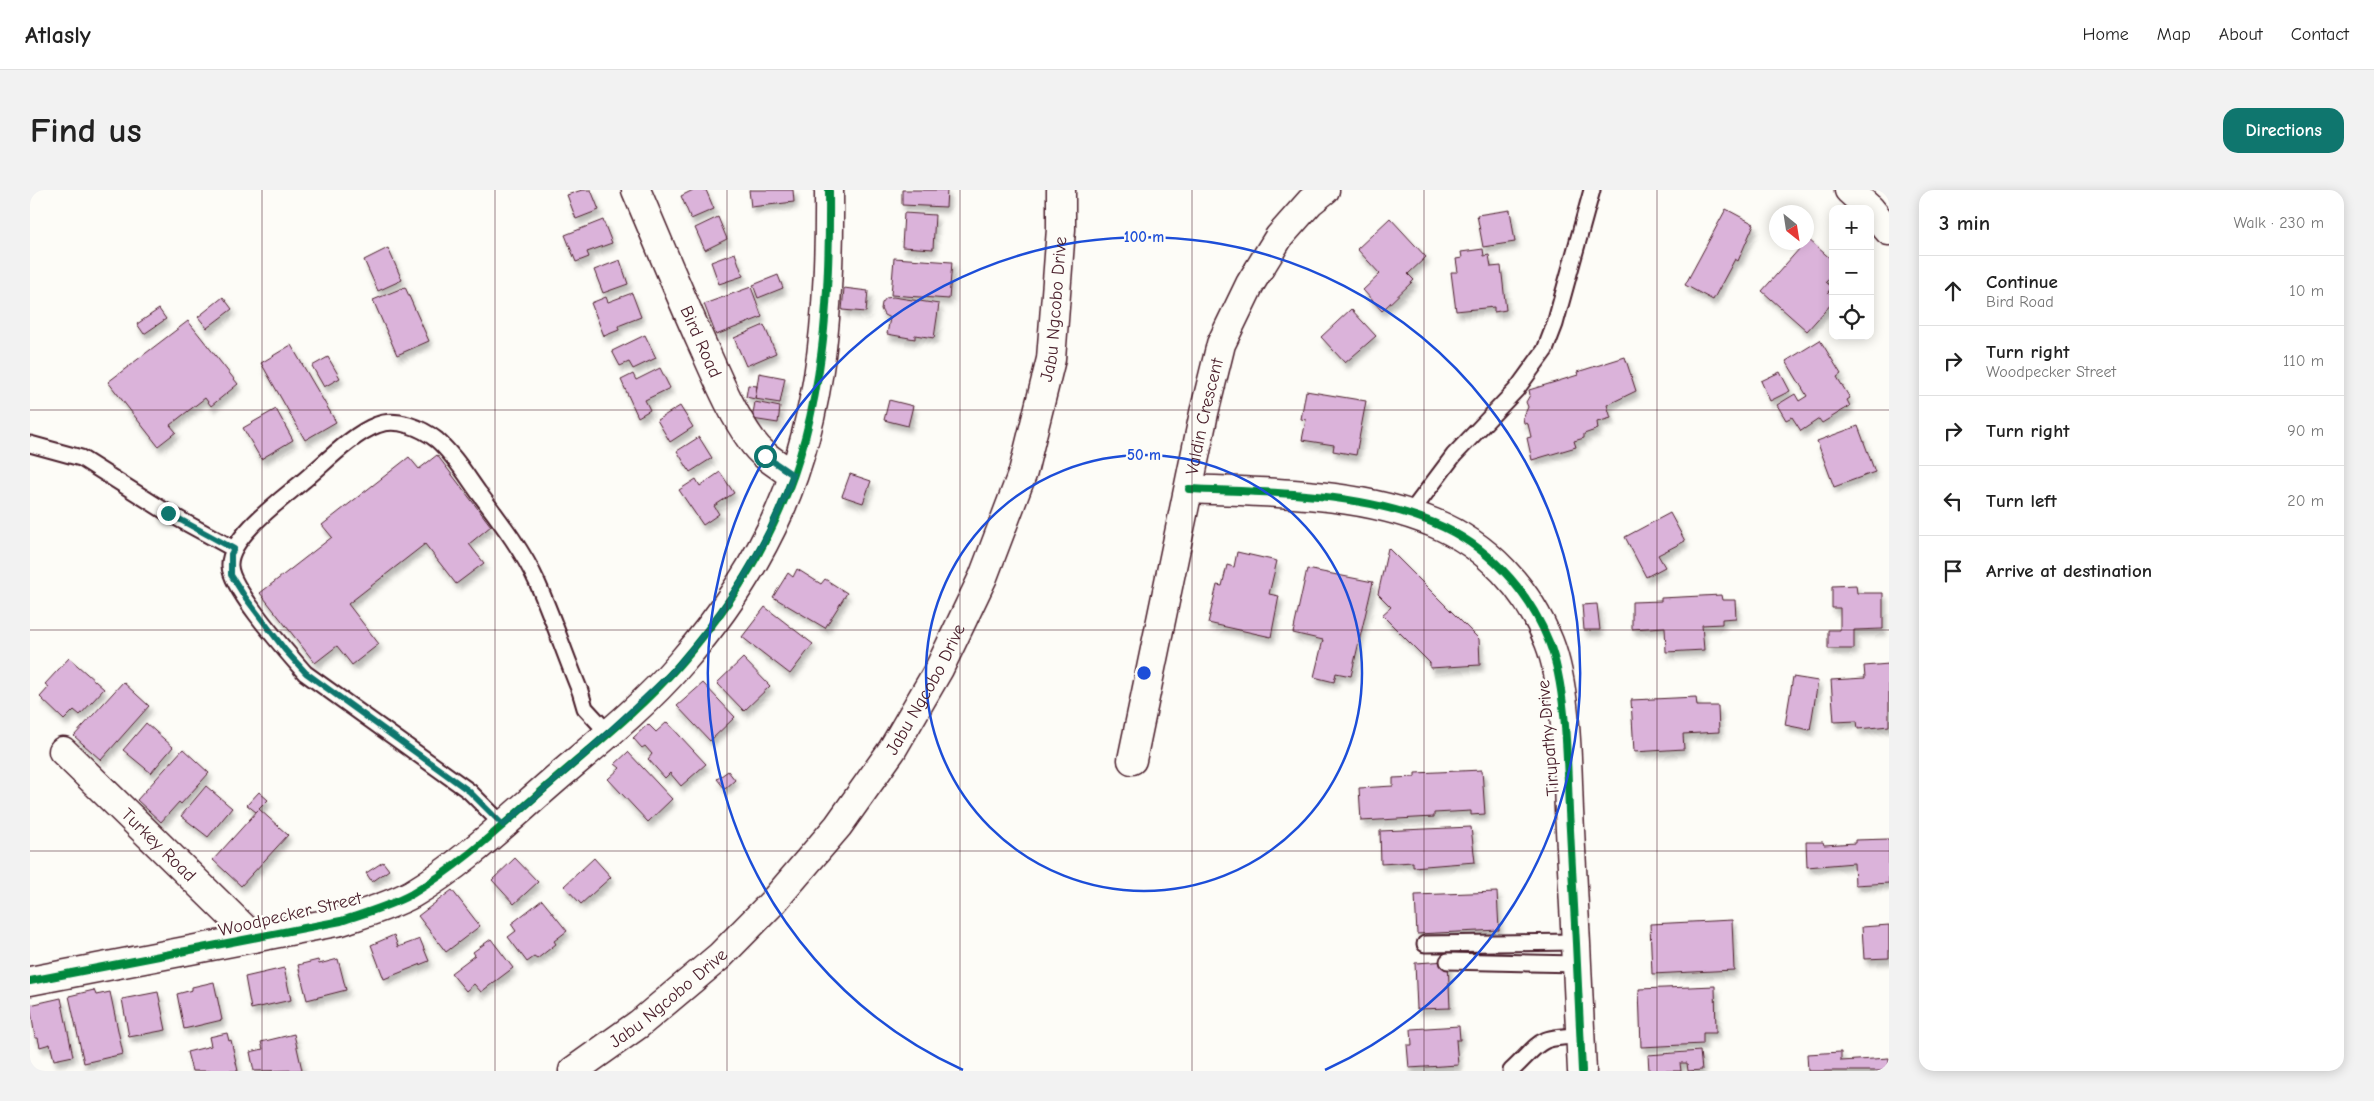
<!DOCTYPE html>
<meta charset="utf-8">
<style>
:root{--surface:#fff;--page:#f2f2f2;--text:#222;--muted:#767676;--line:#e0e0e0;--accent:#0f766e}
body{margin:0;font-family:"Comic Neue",sans-serif;background:var(--page);color:var(--text)}
.controls{position:absolute;right:15px;top:15px;display:grid;overflow:hidden;border-radius:10px;box-shadow:0 2px 12px #0003}
.controls button{width:45px;height:45px;display:grid;place-items:center;padding:0;border:0;border-bottom:1px solid var(--line);background:var(--surface);color:var(--text);font:25px sans-serif}
.compass{position:absolute;left:1739px;top:15px;width:45px;height:45px;border-radius:50%;background:var(--surface);box-shadow:0 2px 12px #0003;rotate:150deg}
.stop{position:absolute;width:15px;height:15px;margin:-11px;border:4px solid #0f766e;border-radius:50%;background:#fff}
.stop.end{background:#0f766e;border-color:#fff;box-shadow:0 1px 5px #0008}
.list{margin:0;padding:0;list-style:none}
h2{display:flex;justify-content:space-between;align-items:center;height:65px;margin:0;padding:0 20px;font-size:21px}
h2 small{font-size:16px;font-weight:400;color:var(--muted)}
.list li{display:grid;grid-template-columns:32px 1fr auto;gap:15px;align-items:center;box-sizing:border-box;height:70px;padding:0 20px;border-top:1px solid var(--line)}
.list b{display:block;font-size:19px;white-space:nowrap}
.list p{margin:0;font-size:16px;white-space:nowrap;color:var(--muted)}
.list em{font-size:16px;font-style:normal;color:var(--muted)}
.icon{flex:none;width:28px;height:28px;fill:none;stroke:currentColor;stroke-width:2;stroke-linecap:round;stroke-linejoin:round}
.map{position:relative;flex:none;width:1859px;height:881px;overflow:hidden;border-radius:15px}
header{display:flex;align-items:center;gap:30px;box-sizing:border-box;height:70px;padding:0 25px;background:var(--surface);border-bottom:1px solid var(--line)}
header strong{font-size:24px}
nav{display:flex;gap:28px;margin-inline-start:auto;font-size:18px}
.intro{display:flex;align-items:center;justify-content:space-between;box-sizing:border-box;height:120px;padding:0 30px}
h1{margin:0;font-size:35px}
.button{padding:12px 22px;border-radius:15px;background:var(--accent);color:#fff;font-size:18px;font-weight:700}
main{display:flex;gap:30px;padding:0 30px}
aside{flex:1;background:var(--surface);border-radius:15px;box-shadow:0 2px 12px #0003}
.map>svg:first-child{display:block}
</style>
<header>
<strong>Atlasly</strong>
<nav><a>Home</a><a>Map</a><a>About</a><a>Contact</a></nav>
</header>
<div class="intro"><h1>Find us</h1><a class="button">Directions</a></div>
<main>
<div class="map">
<svg width="1859" height="881" viewBox="0 0 1859 881">
<defs>
<filter id="shadow"><feDropShadow dx="3" dy="5.5" stdDeviation="2.5" flood-color="#0004"/></filter>
</defs>
<rect width="100%" height="100%" fill="#fdfcf7"/>
<filter id="ink" filterUnits="userSpaceOnUse"><feTurbulence type="fractalNoise" baseFrequency=".02" numOctaves="2"/><feDisplacementMap in="SourceGraphic" scale="10" xChannelSelector="R" yChannelSelector="G"/><feConvolveMatrix kernelMatrix="1 2 1 2 8 2 1 2 1" color-interpolation-filters="sRGB"/></filter>
<g filter="url(#ink)">
<path fill="#dbb3da" stroke="#4a1f2b" filter="url(#shadow)" d="M552,0H561L569,20L546,29L537,5Z
M663,0H676L684,19L661,29L651,6Z
M719,0H763L764,12L721,17Z
M872,0H917L916,17L872,15Z
M1696,19L1724,34L1708,71L1705,69L1683,110L1655,95Z
M1480,20L1485,52L1453,57L1447,25Z
M874,23L905,25L903,59L872,57Z
M688,27L697,49L675,60L665,38Z
M1360,28L1396,67L1378,84L1384,90L1352,121L1333,100L1350,84L1327,59Z
M573,30L582,53L557,62L559,67L546,72L535,45Z
M1778,49L1803,71V84L1796,92L1802,97L1798,102L1803,106V112L1777,141L1732,101Z
M358,58L372,90L348,101L334,70Z
M1453,59L1454,66L1459,65L1461,77L1471,76L1476,120L1464,122V117L1426,121L1421,82H1428L1426,69L1432,68L1431,62Z
M705,63L713,86L689,94L681,72Z
M864,68L922,72L919,109L861,105Z
M590,70L598,94L573,103L564,80Z
M748,85L753,98L728,108L723,95Z
M375,97L399,151L367,165L343,110Z
M721,97L732,127L686,145L674,114Z
M814,98L838,101L836,122L812,120Z
M602,103L611,127L588,136L589,140L574,146L561,113L576,107L578,112Z
M193,107L202,119L177,138L168,127Z
M863,107L909,114L904,148L885,145V149L857,144L860,128L854,125L851,119L852,113L856,108Z
M129,119L136,129L114,144L107,134Z
M1321,119L1346,146L1315,173L1291,147Z
M158,131L208,194L181,216L175,208L140,235L146,242L128,256L78,192Z
M734,135L746,163L716,176L704,148Z
M615,145L626,168L603,179L599,172L590,176L582,161Z
M1790,150L1811,184L1807,187L1820,208L1817,210L1820,216L1792,233L1789,229L1771,241L1762,227L1756,230L1747,215L1765,204L1769,211L1777,206L1756,171Z
M261,155L306,232L275,250L231,173Z
M298,167L310,188L294,197L282,176Z
M1595,167L1606,201L1577,215L1581,228L1567,232L1568,239L1554,244V248L1544,251L1546,257L1502,270L1497,248L1501,247L1498,234L1494,233L1493,228L1498,217L1496,212L1500,205L1499,200L1548,185L1547,182Z
M630,178L640,198L615,210L620,220L608,227L591,190L603,184L606,190Z
M1750,182L1760,201L1740,211L1731,191Z
M729,183L755,188L750,213L725,209Z
M718,195L727,196L725,209L716,207Z
M1276,201L1336,211L1326,265L1303,261L1304,255L1272,250L1276,230L1271,229Z
M859,210L883,216L878,236L854,230Z
M725,212L750,217L748,233L722,229Z
M650,216L663,237L640,252L627,230Z
M246,219L263,250L231,269L213,238Z
M1828,236L1845,282L1804,297L1787,251Z
M669,247L682,268L660,282L647,261Z
M407,265L461,336L439,354L454,373L426,394L395,354L318,414L349,454L322,475L307,456L285,473L230,403L302,347L292,335L379,267L389,279Z
M690,282L704,303L684,316L689,324L673,335L649,300L666,289L670,296Z
M820,284L841,291L833,313L812,306Z
M1640,323L1655,351L1628,365L1635,377L1616,387L1595,347Z
M1358,358L1449,449L1450,475L1400,478V473L1352,425L1361,417L1348,404Z
M1207,362L1247,371L1239,404L1249,406L1241,447L1178,433L1187,395L1192,396L1197,375L1204,377Z
M767,379L791,394L795,389L817,403L795,438L743,407L758,383L763,387Z
M1277,379L1343,392L1321,486L1306,483L1304,492L1284,487L1293,450L1263,443Z
M1826,395L1827,403H1853V439L1824,440V459H1798V440H1810V418H1802V396Z
M1691,405L1692,410H1705L1706,428L1692,429V434L1672,435L1674,460L1636,462L1635,437L1602,439V412L1631,411V408Z
M1567,414L1570,440H1554L1552,415Z
M735,417L783,454L760,484L712,447Z
M39,468L74,499L50,525L44,520L34,530L10,507L19,497L15,494Z
M713,468L740,496L714,521L687,493Z
M1859,474V536L1828,539L1827,531L1804,532L1801,490L1835,488L1834,476Z
M1763,487L1788,491L1780,540L1755,535Z
M93,492L119,516L71,570L44,546Z
M673,493L705,527L680,551L647,516Z
M1666,507L1667,516H1688L1689,542L1653,544L1654,559L1604,562L1601,510Z
M637,532L676,574L651,596L640,583L635,588L618,569L622,564L615,556L612,558L603,548L618,534L626,542Z
M116,533L143,557L121,583L93,560Z
M153,559L179,583L151,614L149,612L131,632L107,610Z
M598,562L642,609L618,632L578,589L590,578L585,574Z
M1452,580L1455,624L1441,625V621L1404,623V627L1331,631L1329,598L1363,596V588L1385,587V583Z
M698,581L705,590L695,599L687,589Z
M176,596L202,618L178,647L151,626Z
M229,602L238,610L226,622L217,615Z
M229,619L258,645L211,696L183,670Z
M1441,637L1445,672L1383,677V672L1351,674L1350,641Z
M1859,649V693L1825,695L1824,673L1777,677L1776,652H1793L1794,655L1825,653V650Z
M485,668L508,692L484,714L462,690Z
M564,668L581,687L551,714L534,696Z
M353,672L359,680L342,692L336,683Z
M422,700L450,736L416,762L388,726Z
M1467,702L1469,740L1387,744L1385,705Z
M512,710L537,741L524,751L526,754L507,769L504,767L497,772L478,747L486,741L481,734Z
M1702,730L1704,780L1622,784L1620,734Z
M1859,735V768L1834,769L1832,737Z
M364,745L368,757L390,749L399,771L354,789L341,755Z
M461,749L483,778L451,802L444,794L436,801L421,783L445,765L443,762Z
M308,769L316,800L277,810L268,775L288,770L289,774Z
M1418,771L1420,818L1387,819L1385,773Z
M254,778L261,810L221,819L215,787Z
M184,792L192,830L154,839L147,804L162,800V797Z
M1685,796L1686,843H1673V854L1611,857L1609,799Z
M64,800L66,805L80,802L93,864L54,873L39,806Z
M128,802L136,840L99,847L92,809Z
M31,808L43,866L24,870L20,854L10,857L8,848H5L0,815Z
M1429,836L1430,850H1426L1428,875L1379,878L1377,855H1382L1381,839Z
M197,843L199,851L201,850L208,881H162L157,862L181,856L179,847Z
M264,844L272,880L224,881L220,862L233,859L231,852Z
M1670,861L1672,880L1658,881L1657,873H1650L1651,881H1619L1618,865Z
M1811,862V871L1859,868V881H1778L1777,864Z"/>
<g fill="none" stroke-linecap="round" stroke-linejoin="round">
<defs>
<path id="lane" d="M0,254L51,268L138,323L204,359
M1379,325L1424,265L1486,200L1515,160L1525,134L1562,0
M473,635L439,601L275,483C258,463 201,400 200,376C198,348 252,309 272,292C293,275 322,244 347,235C366,227 392,238 407,250C424,265 436,285 449,303C470,331 493,361 507,392C523,428 535,465 550,501L555,518L579,544
M1395,754L1546,752
M1418,771L1547,774
M1481,881C1512,852 1505,847 1551,846"/>
<g id="street">
<path id="s1" d="M606,0C628,51 649,103 672,154C687,187 701,222 722,251C732,266 749,275 763,285"/>
<path d="M1819,0L1840,19"/>
<path d="M1840,19L1859,41"/>
<path d="M1159,299C1240,303 1327,301 1404,333C1457,355 1498,399 1519,452C1537,498 1537,571 1539,621C1544,708 1548,794 1552,881"/>
<path id="s2" d="M33,561L224,748"/>
<path id="s3" d="M1102,570L1174,223L1191,154L1220,94L1249,47L1280,12L1295,0"/>
<path d="M0,791L311,731C335,723 360,716 382,704C433,674 477,631 522,592C565,555 613,517 650,474C690,428 726,375 750,320C794,220 800,108 799,0"/>
</g>
<g id="secondary">
<path id="s4" d="M543,881L609,834L690,766L742,713L808,636L862,560L909,479L953,387L993,282L1021,169L1031,39V0"/>
</g>
</defs>
<use href="#lane" stroke="#4a1f2b" stroke-width="19"/>
<use href="#street" stroke="#4a1f2b" stroke-width="31"/>
<use href="#secondary" stroke="#4a1f2b" stroke-width="31"/>
<use href="#lane" stroke="#fdfcf7" stroke-width="15"/>
<use href="#street" stroke="#fdfcf7" stroke-width="28"/>
<use href="#secondary" stroke="#fdfcf7" stroke-width="28"/>
<defs>
<path id="cycleway" d="M1159,299C1240,303 1327,301 1404,333C1457,355 1498,399 1519,452C1537,498 1537,571 1539,621C1544,708 1548,794 1552,881
M0,791L311,731C335,723 360,716 382,704C433,674 477,631 522,592C565,555 613,517 650,474C690,428 726,375 750,320C794,220 800,108 799,0"/>
</defs>
<use href="#cycleway" stroke="#fdfcf7" stroke-width="11"/>
<use href="#cycleway" stroke="#00873e" stroke-width="8"/>
</g>
</g>
<g fill="none" stroke-linecap="round" stroke-linejoin="round" filter="url(#ink)">
<path stroke="#0f766e" stroke-width="6" d="M138,323L204,359L201,364V385L215,407L255,460L276,483L439,601L473,635C520,594 568,554 612,511C625,498 639,487 650,473C699,417 738,354 763,285L735,266"/>
</g>
<path fill="none" stroke="#4a1f2b" stroke-width="1" stroke-opacity="0.55" d="M232,0V881M465,0V881M697,0V881M930,0V881M1162,0V881M1394,0V881M1627,0V881M0,220H1859M0,440H1859M0,661H1859"/>
<g fill="none" stroke="#1d4ed8" stroke-width="2.5">
<circle cx="1114" cy="483" r="218"/>
<path d="M933 880A436 436 0 1 1 1295 880"/>
</g>
<g text-anchor="middle" stroke-width="4.5" stroke-linejoin="round" paint-order="stroke">
<g font-size="18" fill="#4a1f2b" stroke="#fdfcf7">
<text dy="6" stroke="none"><textPath href="#s4" startOffset="930">Jabu Ngcobo Drive</textPath></text>
<text dy="6" stroke="none"><textPath href="#s1" startOffset="165">Bird Road</textPath></text>
<text dy="6" stroke="none"><textPath href="#s3" startOffset="351">Valdin Crescent</textPath></text>
<text dy="6" stroke="none"><textPath href="#s4" startOffset="525">Jabu Ngcobo Drive</textPath></text>
<text transform="translate(1518 548) rotate(-95)" y="6">Tirupathy Drive</text>
<text dy="6" stroke="none"><textPath href="#s2" startOffset="134">Turkey Road</textPath></text>
<text transform="translate(260 724) rotate(-13)" y="6">Woodpecker Street</text>
<text dy="6" stroke="none"><textPath href="#s4" startOffset="120">Jabu Ngcobo Drive</textPath></text>
</g>
</g>
<circle cx="1114" cy="483" r="8" fill="#1d4ed8" stroke="#fdfcf7" stroke-width="2.5"/>
<g font-size="15" text-anchor="middle" font-weight="bold" fill="#1d4ed8" stroke="#fdfcf7" stroke-width="4.5" stroke-linejoin="round" paint-order="stroke">
<text x="1114" y="52">100 m</text>
<text x="1114" y="270">50 m</text>
</g>
</svg>
<div class="controls">
<button>+</button>
<button>−</button>
<button><svg class="icon" aria-label="locate" viewBox="0 0 24 24"><circle cx="12" cy="12" r="6"/><path d="M12 2v4M12 18v4M2 12h4M18 12h4"/></svg></button>
</div>
<svg class="compass" viewBox="-18 -18 36 36"><path d="M0-13l5 13h-10z" fill="#e53935"/><path d="M0 13l5-13h-10z" fill="#767676"/></svg>
<div class="stop" style="left:735px;top:266px"></div>
<div class="stop end" style="left:138px;top:323px"></div>
</div>
<aside>
<h2>3 min<small>Walk · 230 m</small></h2>
<ul class="list">
<li><svg class="icon" aria-label="ahead" viewBox="0 0 24 24"><path d="M12 20V5M6 11l6-6 6 6"/></svg><div><b>Continue</b><p>Bird Road</p></div><em>10 m</em></li>
<li><svg class="icon" aria-label="right" viewBox="0 0 24 24"><path d="M7 20v-9h11M14 6l5 5-5 5"/></svg><div><b>Turn right</b><p>Woodpecker Street</p></div><em>110 m</em></li>
<li><svg class="icon" aria-label="right" viewBox="0 0 24 24"><path d="M7 20v-9h11M14 6l5 5-5 5"/></svg><div><b>Turn right</b></div><em>90 m</em></li>
<li><svg class="icon" aria-label="left" viewBox="0 0 24 24"><path d="M17 20v-9H6M10 6l-5 5 5 5"/></svg><div><b>Turn left</b></div><em>20 m</em></li>
<li><svg class="icon" aria-label="arrive" viewBox="0 0 24 24"><path d="M6 21V4h12l-3 4 3 4H6"/></svg><div><b>Arrive at destination</b></div></li>
</ul>
</aside>
</main>
